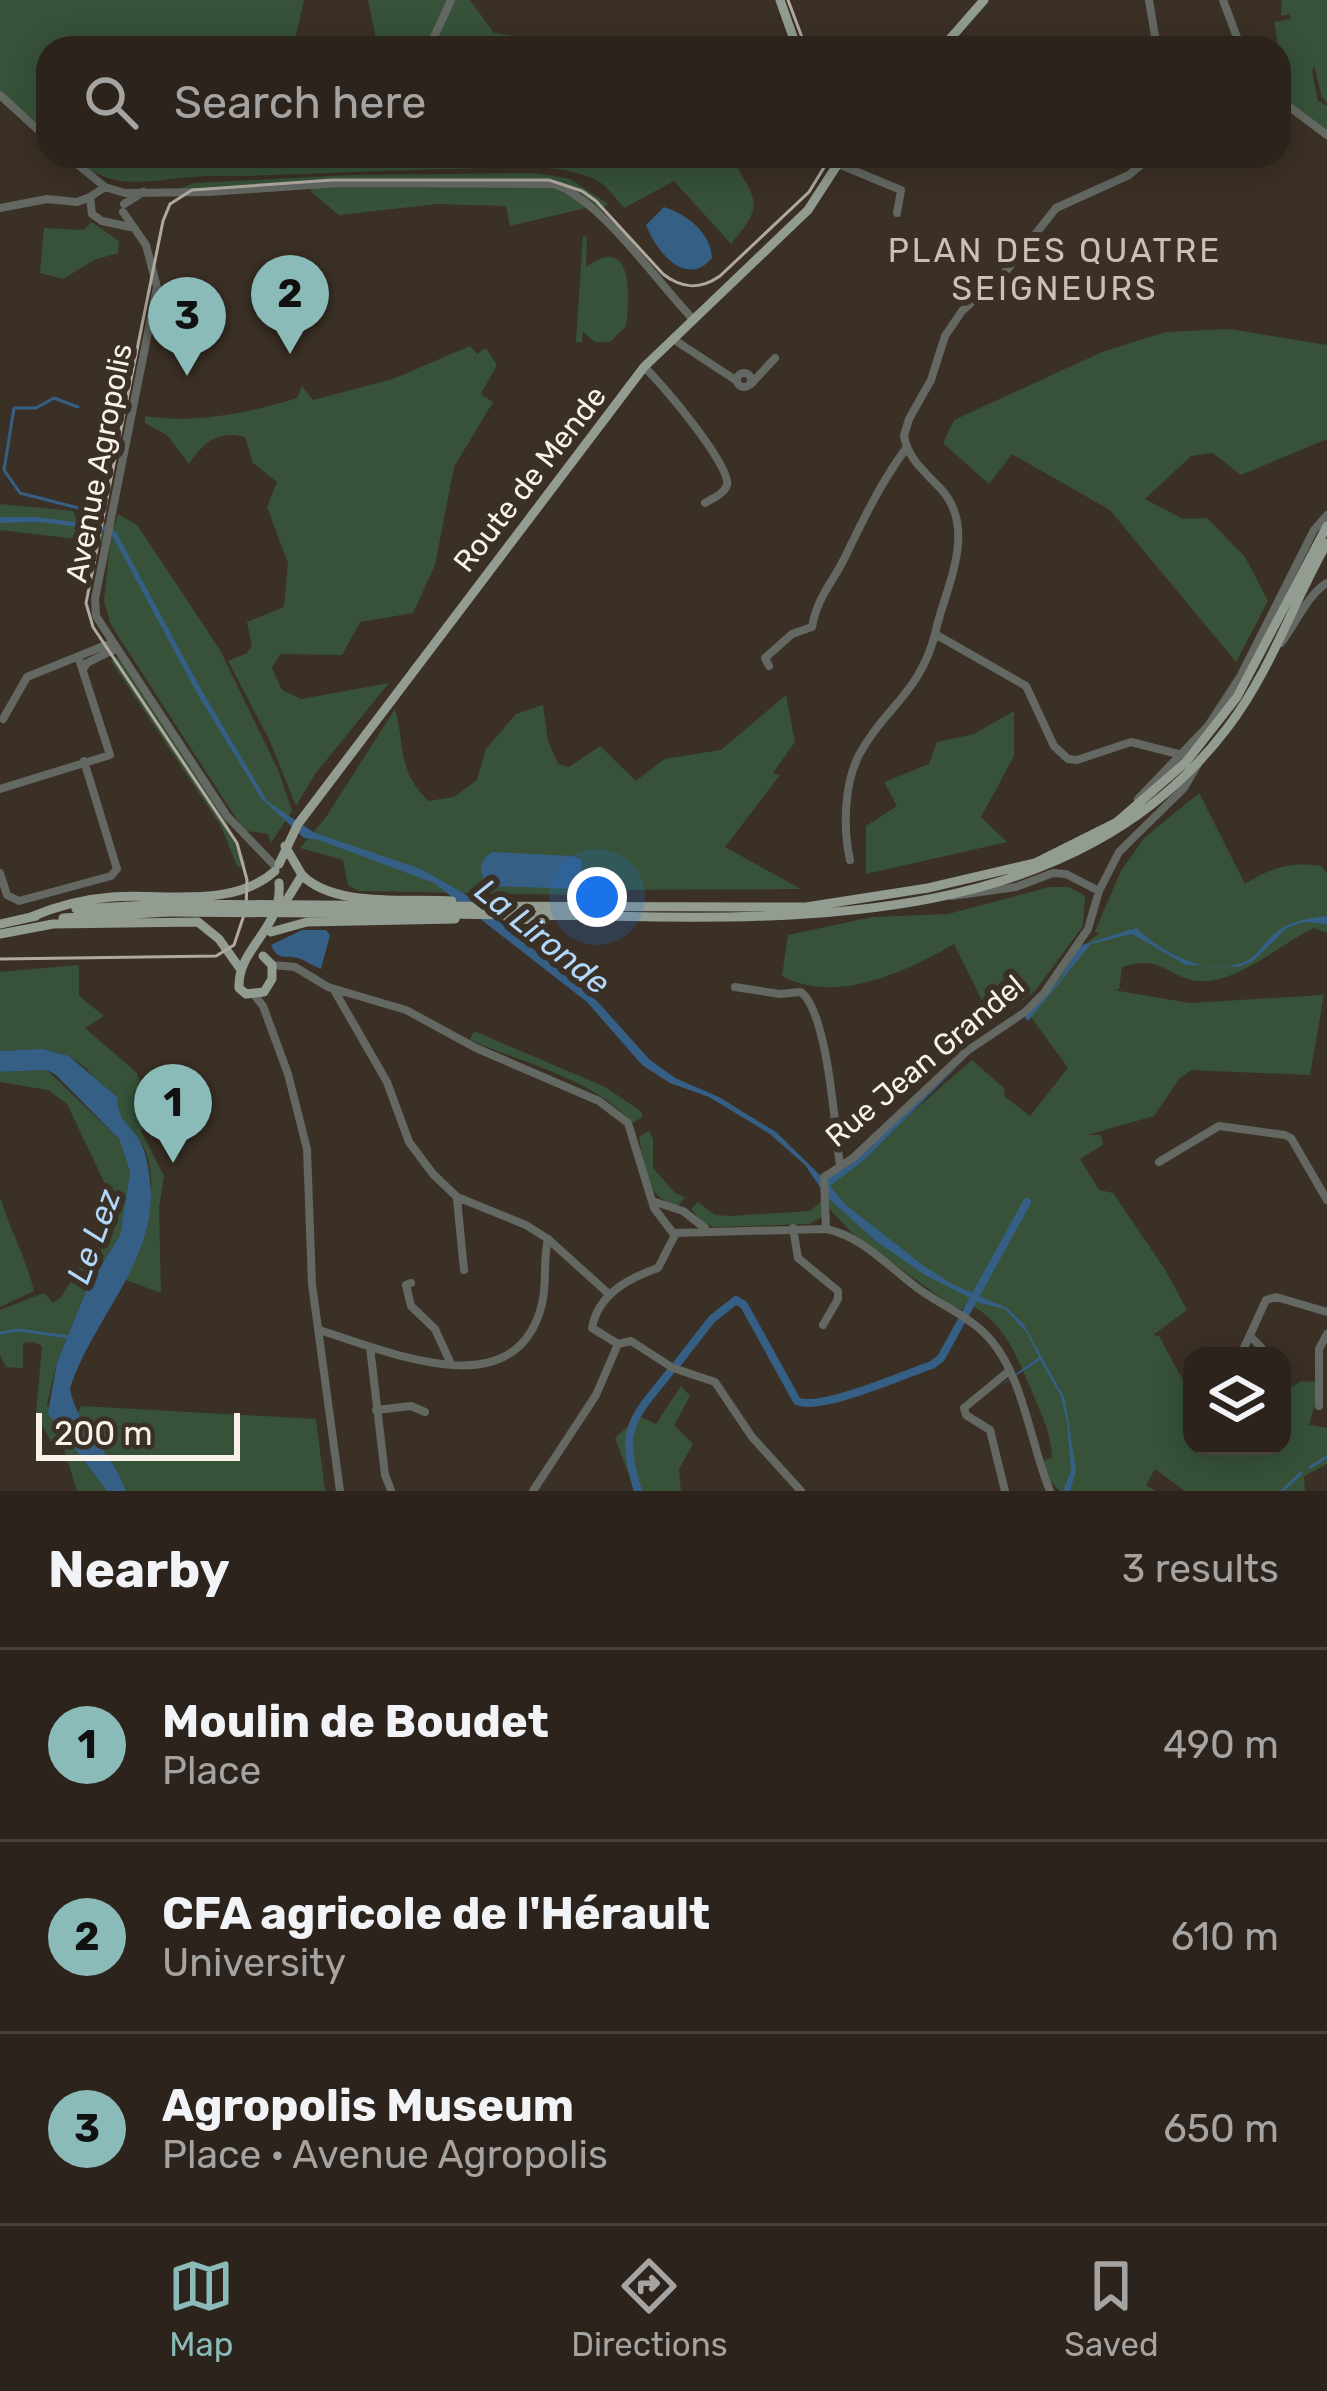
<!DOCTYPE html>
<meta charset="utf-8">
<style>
:root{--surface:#2c241c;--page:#383029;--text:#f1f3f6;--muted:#a6a4a3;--line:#48413b;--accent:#8bbbb9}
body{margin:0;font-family:Rubik,sans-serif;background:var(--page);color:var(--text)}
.controls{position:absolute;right:36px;bottom:36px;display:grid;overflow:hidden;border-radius:24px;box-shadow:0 6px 30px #0003}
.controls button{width:108px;height:108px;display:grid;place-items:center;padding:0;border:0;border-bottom:3px solid var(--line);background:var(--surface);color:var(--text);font:60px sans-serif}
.scale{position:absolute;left:36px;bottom:30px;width:204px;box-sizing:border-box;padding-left:12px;border:6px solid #f9f2eb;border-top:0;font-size:33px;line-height:42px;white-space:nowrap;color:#f9f2eb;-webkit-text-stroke:9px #3b3025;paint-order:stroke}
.you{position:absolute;left:597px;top:897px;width:42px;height:42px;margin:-30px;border:9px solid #fff;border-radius:50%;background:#1a73e8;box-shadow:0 0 0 18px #1a73e833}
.badge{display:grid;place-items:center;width:78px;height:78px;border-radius:50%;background:var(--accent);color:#111;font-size:39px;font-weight:700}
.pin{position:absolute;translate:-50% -99px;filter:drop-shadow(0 3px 6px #0008)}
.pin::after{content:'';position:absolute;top:63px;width:42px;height:36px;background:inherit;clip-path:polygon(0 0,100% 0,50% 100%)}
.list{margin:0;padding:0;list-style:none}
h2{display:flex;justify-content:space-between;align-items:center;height:156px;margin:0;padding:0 48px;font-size:51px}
h2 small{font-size:39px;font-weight:400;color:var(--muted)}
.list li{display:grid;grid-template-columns:78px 1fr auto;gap:36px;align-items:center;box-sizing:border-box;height:192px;padding:0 48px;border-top:3px solid var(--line)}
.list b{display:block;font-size:45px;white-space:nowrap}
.list p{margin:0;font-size:39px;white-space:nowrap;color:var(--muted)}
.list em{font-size:39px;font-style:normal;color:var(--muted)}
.icon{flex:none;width:66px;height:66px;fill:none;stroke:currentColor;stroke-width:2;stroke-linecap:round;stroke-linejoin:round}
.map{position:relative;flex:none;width:1327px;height:1491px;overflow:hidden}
.search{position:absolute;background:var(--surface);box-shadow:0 6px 30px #0003;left:36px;right:36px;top:36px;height:132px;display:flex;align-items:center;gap:30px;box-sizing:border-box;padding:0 42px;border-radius:36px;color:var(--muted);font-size:45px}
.sheet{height:732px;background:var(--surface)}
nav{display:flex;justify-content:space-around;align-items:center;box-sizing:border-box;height:168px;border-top:3px solid var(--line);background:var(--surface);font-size:33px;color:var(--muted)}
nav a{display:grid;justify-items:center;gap:6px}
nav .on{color:var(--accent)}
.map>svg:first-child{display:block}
</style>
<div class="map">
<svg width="1327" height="1491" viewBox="0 0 1327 1491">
<rect width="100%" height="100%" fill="#3b3025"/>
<path fill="#375239" d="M0,0H304L293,48H48V135L0,90Z
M368,0H470L494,33L515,36L530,48H378Z
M1282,0H1327V103L1322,97L1314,66L1312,71L1318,101L1327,106V132L1282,96L1286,91L1274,22L1291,19L1289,14L1281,16Z
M71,156H731C755,202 767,201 731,244L674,181L624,208C613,196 607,184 592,178C549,161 501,168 456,169C374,170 291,176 209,176C156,177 116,197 71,156Z
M536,173L570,179L608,204L600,211L567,187L539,180L350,181L176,190L194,183L350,175Z
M458,185L554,188L590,207L510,226L506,206L437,204L339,215L311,192V187Z
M92,222L119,241L118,253L94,260L63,279L40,273L44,228L83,230Z
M583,236L587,237L586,267C634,232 630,298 626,326L610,342H595L583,332L582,342H576Z
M1229,329L1327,345V439L1241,475L1213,453L1191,456L1145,499L1183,519L1207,518L1245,557L1268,601L1236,662L1110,510L1012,454L989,484L943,443L954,420L1102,352L1166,332Z
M470,346L477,354L486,348L497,365L481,394L493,402L454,467L435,565L413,613L360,622L342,655L280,654L272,668L282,690L301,699L389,683L315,774L296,806L269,739L228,661L247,653L252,646L247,622L284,607L288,563L267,507L277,482L253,463L245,437C218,430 204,442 189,464L168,436L145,423V416C196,424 249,413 297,398L302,386L313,400L393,379Z
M0,504L73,511L77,520L115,525L118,514L137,525L220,650L279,772L292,811L271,843L268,834L246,831L238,821L111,625L104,601L110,543L0,530V523L35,522V517H0Z
M118,657L227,822L246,864L238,868L221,826L111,661Z
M786,695L795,742L773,773L780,775L725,847L801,889L581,890L574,895L359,891L348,885L343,860L300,848L326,817L395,709C406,749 396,767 428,801L454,797L477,780L486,749L516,714L543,705L548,741L558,764L569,767L600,746L636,781L664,759L721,750Z
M1014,711V756L981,817L1007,842L866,874V826L897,806L884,782L929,764L937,742L974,734Z
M1199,793L1245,884C1271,868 1290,861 1321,866L1327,873V933L1314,928C1282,943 1238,982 1203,981C1168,981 1165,953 1122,967L1119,989L1113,990L1190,1003L1324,995L1310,1075L1191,1070L1179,1079L1154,1116L1087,1135H1101L1103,1145L1080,1159L1099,1190L1113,1193L1164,1268L1187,1310L1153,1335L1159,1336L1192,1397V1446H1282V1393L1301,1381L1315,1382V1405L1309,1425L1327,1428V1464L1304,1476L1305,1491H1185L1155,1469L1146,1485L1156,1491H1060L1050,1481L1043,1461L1052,1457C1051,1432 1042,1417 1033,1394C1016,1355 1006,1324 968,1303L961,1310L945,1301L851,1232L827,1206L826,1178L843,1166L848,1168L972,1060L1005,1089L1004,1096L1030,1116L1068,1068L1031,1017C1044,999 1083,940 1099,934L1095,931L1121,871L1144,838Z
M1050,887H1069L1085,896L1083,926L1035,991L993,1023L954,944C906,972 835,1005 782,976L788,935L872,917L948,914Z
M79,965V996L104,1016L85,1028L137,1073L144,1094L140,1107L147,1126L141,1131L164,1176L159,1208L161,1293L123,1279C144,1240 166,1179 138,1137C131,1127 120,1120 114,1109C100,1087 90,1064 65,1055C43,1047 22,1051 0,1051V972Z
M474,1031L605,1087L642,1112V1117L633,1123C593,1079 524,1063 470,1040Z
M47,1070L119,1139L130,1172L120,1235L87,1289L57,1362L47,1404L66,1439L81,1406L316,1419L325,1491H77L63,1446L54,1447L36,1414L42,1346L33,1342L23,1343V1368L6,1367L0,1355V1310L44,1293L53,1303L61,1297L96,1241L106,1206L105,1184L67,1104L48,1090L0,1082V1072Z
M649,1131L653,1139V1168L675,1193L685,1197L677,1207C642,1192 645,1171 639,1137Z
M0,1197C10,1230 26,1258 34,1291L0,1307Z
M821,1201L822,1217L809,1224L714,1227L702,1222L691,1209L698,1202L715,1215L729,1216L811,1211Z
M681,1386L690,1396L674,1425L693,1444L679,1469L681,1491H635L615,1438L639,1416L656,1424Z"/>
<path fill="#355f84" d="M664,207C687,214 711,233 712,258C686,289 656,251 646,225Z
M0,517H36L106,526L116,532L202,691L268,802L315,833L421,869L465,894L597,1001L649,1059L675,1078L719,1097L776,1132L825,1180L853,1162L965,1059L864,1160L830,1186L846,1205L924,1266L952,1284L1007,1308L1023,1323L1065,1399L1076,1471L1070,1491H1063L1071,1471L1067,1423L1061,1396L1040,1360L998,1387L1039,1357L1027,1333L1005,1309L980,1303L925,1275L877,1242L826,1196L805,1165L770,1134L709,1097L670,1083L642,1065L587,1002L434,883L319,840L304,838L261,798L198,695L113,537L105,531L41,522L0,523Z
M492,852L572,856L581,860L583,883L575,889L492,886C478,877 477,861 492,852Z
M1327,916V924L1304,922L1287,928L1253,961L1239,967L1186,965L1132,934L1091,944L1028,1021L1025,1017L1060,979L1079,946L1136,928C1163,953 1210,980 1248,960C1256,956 1261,947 1268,940C1284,922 1303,919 1327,916Z
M302,930H326L330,935L321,969C313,966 305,960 298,958C284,955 278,961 271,945Z
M43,1049L69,1056L117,1097C119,1122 124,1118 137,1136C145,1147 149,1168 150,1181C160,1257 90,1322 70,1389C78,1430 113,1453 126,1491H107L48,1413L57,1362L87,1289L120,1235L130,1172L119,1139L56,1075L47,1070L0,1072V1051Z"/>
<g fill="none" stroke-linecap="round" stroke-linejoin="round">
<path stroke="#355f84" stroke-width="3" d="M78,407L54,398L36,408H14L4,470L20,493L86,510L97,522V527
M0,1333L19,1330L69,1337
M1310,1467L1327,1457
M1282,1491L1301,1473"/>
<path stroke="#355f84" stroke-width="8" d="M677,1364L712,1319L736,1300L744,1305L797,1401C820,1412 904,1374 932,1365L941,1358L1027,1202
M638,1491C619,1429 631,1420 670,1372"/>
<path stroke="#636862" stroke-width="8" d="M1149,0L1157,48
M1223,0L1241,48
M429,48L451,0
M0,95L48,139
M1279,99L1327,135
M67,156L105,187L125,193L209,192L339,183L553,184C601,199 655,280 692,318
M1152,156L1129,175L1056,208L1007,270L962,311L945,336L931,380L909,419L904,436C908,459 925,472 941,489C979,531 944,590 935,634L1026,686L1054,746L1068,759L1077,760L1131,742L1182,755
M838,164L901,190L897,213
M105,187L90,197L92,214L102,221L130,227
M124,204L143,192
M0,208L47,199L77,202L90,197
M123,212L146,245L157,287L95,599L96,616L227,816L276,867
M673,339L737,381
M644,367C661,382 732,467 727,485C724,494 713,498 705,503
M737 380a7 7 0 1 1 14 0a7 7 0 1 1-14 0Z
M751,384L775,358
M1281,643C1296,624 1307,595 1327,583
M769,666L765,658L792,634L812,627C818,595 832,584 845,557C864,518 881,482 907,447
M83,669L87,663L115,649
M3,719L27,677L111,643
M0,789L110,755L79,659
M1138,799L1208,726L1240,677L1314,530L1327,515
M850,860C843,829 844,784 859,755C884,708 920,693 935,634
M0,873L7,895L19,901L111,876L117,869L84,761
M952,896L1016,887L1053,873L1066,874L1099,891
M272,965L295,967L328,987L406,1010L476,1048L599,1101L628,1123L654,1208L673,1233L826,1229C860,1236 884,1262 911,1283C932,1301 960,1311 981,1330C1023,1367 1029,1441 1050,1491
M735,987L780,994L801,992C828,1013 835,1129 840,1166
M334,990L387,1082L409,1142L433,1174L457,1197L526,1225L548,1239L610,1295
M255,996L263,1006L288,1074L307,1149L312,1284L340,1491
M1159,1162L1219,1126L1285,1135L1291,1138L1327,1200
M457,1199L464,1270
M652,1201L683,1211L705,1228
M793,1228L798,1258L838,1291V1299L823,1325
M826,1229L824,1177L853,1158L967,1051L1025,1012L1044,993L1088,929L1099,891L1119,852L1184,788L1201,759
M676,1233L658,1268C629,1278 598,1294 592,1328L618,1344L631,1341L673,1368L715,1382L752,1437L801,1491
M411,1283L406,1285L411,1306L435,1329L451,1364
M319,1330C388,1351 516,1410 542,1304C547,1283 543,1260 548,1239
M1251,1337L1261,1347L1252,1356
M370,1347L385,1475L391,1490
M1250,1356L1243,1350L1266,1300L1276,1297L1327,1312
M1319,1406V1349L1327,1334
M376,1410L411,1406L425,1412
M533,1491L596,1395L618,1344
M1005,1491L990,1430L966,1415L964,1408L1009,1371"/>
<path stroke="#929c90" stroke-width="9" d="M780,0L797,48
M942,48L984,0
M279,864L298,824L644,367L808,210L843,156
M302,875C334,908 408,898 452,901
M283,906L302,875L285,846
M447,906L806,907L928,888L1035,863L1117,822L1186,762L1237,697L1327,526
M76,909L168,904
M447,914L516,915
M539,915C776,919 1068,939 1228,727C1270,672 1293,603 1327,543
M31,917C57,906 84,899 112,897C164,893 233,909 275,871
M63,918L168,912
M508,919L545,920
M0,924L36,916
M271,932L307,922L455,919
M0,934L53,924L198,922L219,939L241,970
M263,956L272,965V979L264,992L246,994L239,988C237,948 283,929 279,883"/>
<path stroke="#b1a9a0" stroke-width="3" d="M788,0L806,48
M0,959L216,956L234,945L246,909L247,880L237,843L93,627L86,603L163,221L170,204L192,190L332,180H549L582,191L596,201L663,274C682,289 700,290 720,276L809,192L831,156"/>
<path stroke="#929c90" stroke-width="9" d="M168,904L447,906
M168,912L447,914"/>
</g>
<g text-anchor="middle" stroke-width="12" stroke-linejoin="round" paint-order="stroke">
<g font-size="30" fill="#f9f2eb" stroke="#3b3025">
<text transform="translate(99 463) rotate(-79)" y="10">Avenue Agropolis</text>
<text transform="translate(530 479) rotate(-52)" y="10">Route de Mende</text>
<text transform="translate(925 1061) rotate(-40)" y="10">Rue Jean Grandel</text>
</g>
<g font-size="33" letter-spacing="3" fill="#cdc0b2" stroke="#3b3025">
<text x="1055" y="262">PLAN DES QUATRE<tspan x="1055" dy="38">SEIGNEURS</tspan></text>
</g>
<g font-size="33" font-style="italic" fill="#b1d7fa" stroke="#3b3025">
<text transform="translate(543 936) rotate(39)" y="12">La Lironde</text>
<text transform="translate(93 1236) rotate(-70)" y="12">Le Lez</text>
</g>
</g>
</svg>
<div class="controls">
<button><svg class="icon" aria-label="layers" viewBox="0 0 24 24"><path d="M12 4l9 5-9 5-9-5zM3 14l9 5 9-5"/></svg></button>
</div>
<div class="scale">200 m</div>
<div class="you"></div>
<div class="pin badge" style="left:173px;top:1163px">1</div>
<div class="pin badge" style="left:290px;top:354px">2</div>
<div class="pin badge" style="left:187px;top:376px">3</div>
<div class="search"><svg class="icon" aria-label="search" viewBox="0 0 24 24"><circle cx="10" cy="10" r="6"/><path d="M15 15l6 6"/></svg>Search here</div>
</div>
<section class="sheet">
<h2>Nearby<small>3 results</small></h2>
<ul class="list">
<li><span class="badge">1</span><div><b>Moulin de Boudet</b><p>Place</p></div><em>490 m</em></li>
<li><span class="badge">2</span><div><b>CFA agricole de l'Hérault</b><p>University</p></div><em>610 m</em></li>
<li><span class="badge">3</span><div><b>Agropolis Museum</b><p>Place · Avenue Agropolis</p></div><em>650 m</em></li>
</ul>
</section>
<nav>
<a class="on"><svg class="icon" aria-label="map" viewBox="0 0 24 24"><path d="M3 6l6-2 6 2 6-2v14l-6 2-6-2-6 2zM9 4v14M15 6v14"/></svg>Map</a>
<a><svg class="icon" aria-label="directions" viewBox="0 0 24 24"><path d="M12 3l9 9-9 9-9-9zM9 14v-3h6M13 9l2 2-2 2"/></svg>Directions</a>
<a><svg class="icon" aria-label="saved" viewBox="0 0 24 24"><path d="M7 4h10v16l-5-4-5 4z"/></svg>Saved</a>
</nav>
